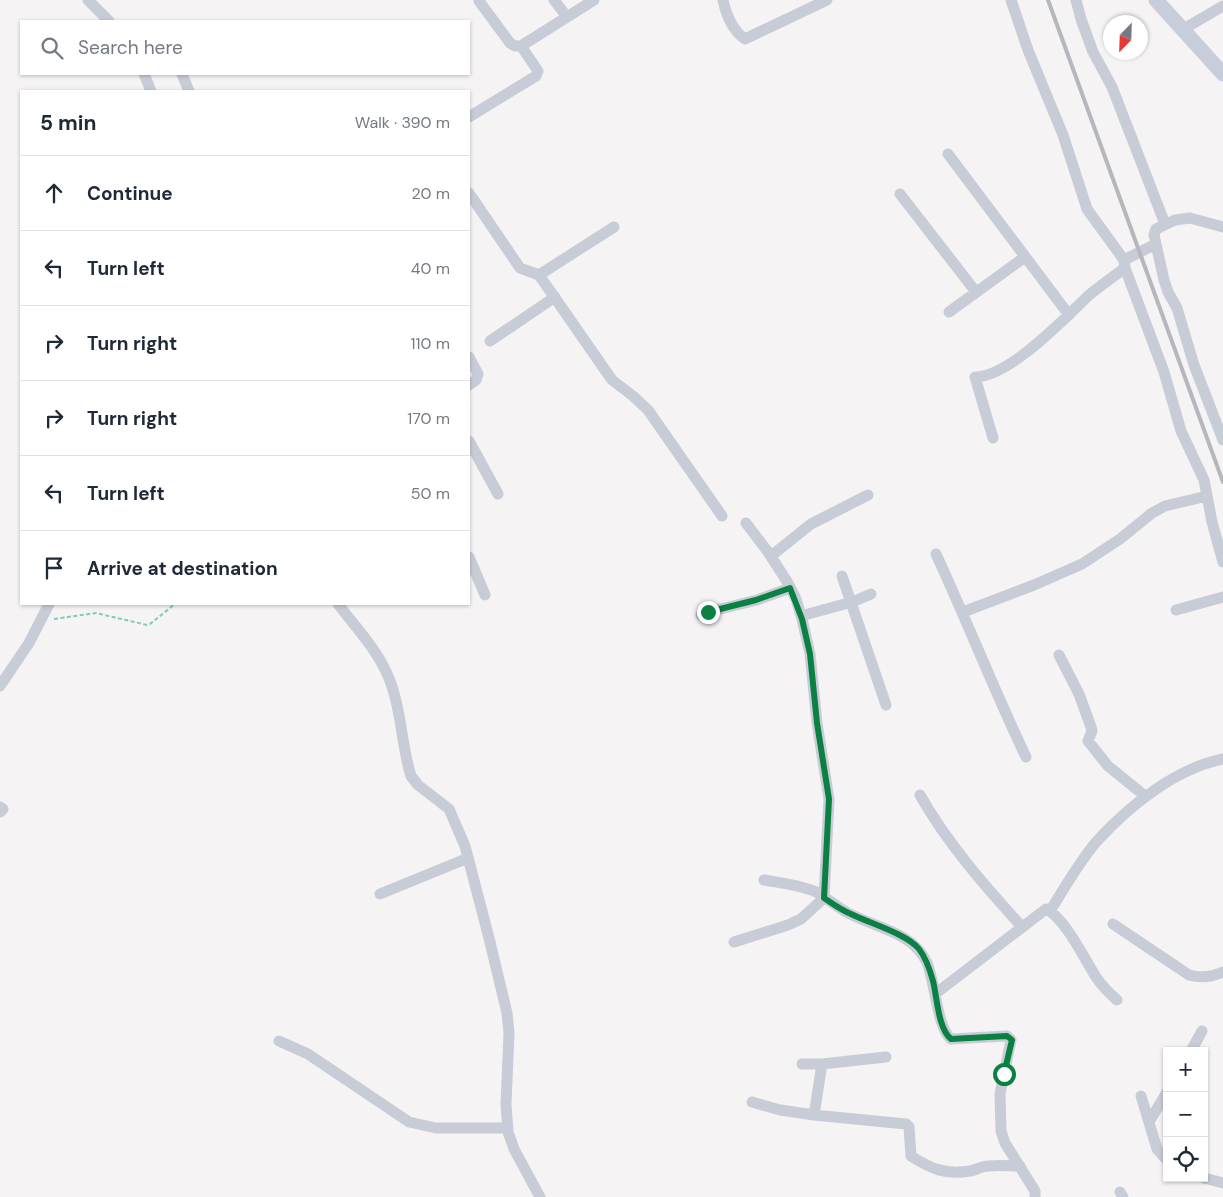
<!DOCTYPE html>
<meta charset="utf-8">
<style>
:root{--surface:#fff;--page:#f2f2f3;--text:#1f2937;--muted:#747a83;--line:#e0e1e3}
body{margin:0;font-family:"DM Sans",sans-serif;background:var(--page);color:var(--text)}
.controls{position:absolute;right:15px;bottom:15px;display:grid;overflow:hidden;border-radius:0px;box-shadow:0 1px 4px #0004}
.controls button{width:45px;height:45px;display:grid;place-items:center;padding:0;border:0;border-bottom:1px solid var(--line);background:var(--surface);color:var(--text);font:25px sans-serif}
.compass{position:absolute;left:1103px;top:15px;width:45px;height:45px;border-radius:50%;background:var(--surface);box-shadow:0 1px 4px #0004;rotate:203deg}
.stop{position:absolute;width:15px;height:15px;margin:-11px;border:4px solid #0b8043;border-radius:50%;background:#fff}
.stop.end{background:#0b8043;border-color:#fff;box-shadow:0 1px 5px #0008}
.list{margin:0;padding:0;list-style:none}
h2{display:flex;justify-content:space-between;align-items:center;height:65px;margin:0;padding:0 20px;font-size:21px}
h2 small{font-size:16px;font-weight:400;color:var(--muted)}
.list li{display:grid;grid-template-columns:32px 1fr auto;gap:15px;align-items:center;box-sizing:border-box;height:75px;padding:0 20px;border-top:1px solid var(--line)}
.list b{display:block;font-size:19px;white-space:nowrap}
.list em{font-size:16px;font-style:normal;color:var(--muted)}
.icon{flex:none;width:28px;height:28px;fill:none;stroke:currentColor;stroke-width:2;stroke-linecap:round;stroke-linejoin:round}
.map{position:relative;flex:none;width:1223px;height:1197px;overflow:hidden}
.search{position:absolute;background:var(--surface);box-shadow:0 1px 4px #0004;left:20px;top:20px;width:450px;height:55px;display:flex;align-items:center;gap:12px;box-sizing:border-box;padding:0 18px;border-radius:0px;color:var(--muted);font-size:19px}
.panel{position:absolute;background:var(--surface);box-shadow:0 1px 4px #0004;left:20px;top:90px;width:450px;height:515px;border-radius:0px}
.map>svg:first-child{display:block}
</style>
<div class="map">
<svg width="1223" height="1197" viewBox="0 0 1223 1197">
<rect width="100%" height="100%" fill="#f5f3f3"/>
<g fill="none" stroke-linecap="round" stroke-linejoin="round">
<path stroke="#7dcdb4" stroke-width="2" stroke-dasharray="4 2.5" stroke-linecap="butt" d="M54,619L96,613L147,625L150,624L175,604"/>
<path stroke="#c7ccd7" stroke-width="11" d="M88,0L109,21
M554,0L567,17
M723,0C726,14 732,30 745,39L827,0
M1011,0L1028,50L1063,135L1087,209L1124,260L1156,244L1154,235L1156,229L1175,220L1190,218L1223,227
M1076,0L1081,19L1093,52L1112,87L1165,224
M479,1L510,43L515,46H521
M1182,30L1223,6
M144,74L151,91
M182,74L189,91
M469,117L536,76L538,71L521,46L594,0
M948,154L1069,315
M469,193L520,268L539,275L612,380L633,396L648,410L722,516
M900,194L976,292
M1156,244L1164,280L1168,292L1177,308L1194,365L1223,440
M1124,260L1125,268L1164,372L1181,431L1204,480L1212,522L1223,562
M539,275L614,227
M949,312L1025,257
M490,341L555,297
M469,357L478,374L476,380L469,385
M993,438L975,377C1009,377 1064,319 1088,296C1100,286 1113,277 1125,268
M469,441L498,494
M936,554C967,621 994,690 1026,757
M771,556L811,524L868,495
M469,557L485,595
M842,576L886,705
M338,604C357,629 379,651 390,681C402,711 401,745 411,776L418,785L449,809L465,846L489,938L507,1013L509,1033L506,1104L508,1132L514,1149L540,1197
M1176,610L1223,597
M963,612L1034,585L1082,564L1120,539L1152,513L1165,506L1207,496
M701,615L708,612L757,600L790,588
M801,616L852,602L871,594
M1059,655L1079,694L1091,727L1092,731L1088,741L1108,766L1145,796
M0,686L29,643L49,604
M920,795C947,843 985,886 1022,927
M0,807L3,809L0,812
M764,880C781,883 800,885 816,892C827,898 837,907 848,913C876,928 913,932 927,963C935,981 937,1028 951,1039L1007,1036L1011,1040L1000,1094L1001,1131L1005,1143L1035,1191V1197
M380,894L468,858
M1050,911C1065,887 1079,862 1097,841C1130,805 1175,769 1223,759
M1113,924L1189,975C1200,978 1212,977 1223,972
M734,942L788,925L801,919L824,898L829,799L817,723L810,654L802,619L796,599L788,583L768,552L746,523
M935,994L1046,909C1065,918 1084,958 1096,977C1102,986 1109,993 1117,1000
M279,1041L308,1054L409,1122L436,1128H508
M1191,1051L1202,1031
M802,1064H822L886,1057
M1141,1096L1157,1149L1167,1160
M752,1102L780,1110L814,1115L906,1124L909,1127L911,1156C931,1169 946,1175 970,1171C976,1170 982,1166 989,1166C999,1165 1010,1166 1020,1166
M814,1115L822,1064
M1149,1122L1167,1092
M1204,1178L1223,1183
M1120,1192L1123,1197"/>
<path stroke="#c7cdda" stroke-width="15" d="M1156,0L1223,74"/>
<path stroke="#b5b7bd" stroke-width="4" d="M1048,0L1223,482"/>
</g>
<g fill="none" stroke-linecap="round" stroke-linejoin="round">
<path stroke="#0b8043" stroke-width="6" d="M708,612L756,600L790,588L802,619L810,654L817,723L829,799L824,898C833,904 841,910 851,914C869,923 907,934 919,949C926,958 930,970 933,981C937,996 938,1029 951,1039L1007,1036L1012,1040L1004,1074"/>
</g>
</svg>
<div class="controls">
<button>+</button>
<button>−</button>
<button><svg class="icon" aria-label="locate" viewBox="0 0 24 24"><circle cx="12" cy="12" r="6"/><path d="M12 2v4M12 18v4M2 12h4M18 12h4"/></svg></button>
</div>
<svg class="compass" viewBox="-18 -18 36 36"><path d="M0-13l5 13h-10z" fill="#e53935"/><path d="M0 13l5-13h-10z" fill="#747a83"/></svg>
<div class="stop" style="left:1004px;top:1074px"></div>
<div class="stop end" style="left:708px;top:612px"></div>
<div class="search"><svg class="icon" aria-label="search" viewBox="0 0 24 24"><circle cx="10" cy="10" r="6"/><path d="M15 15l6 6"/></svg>Search here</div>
<section class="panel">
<h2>5 min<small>Walk · 390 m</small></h2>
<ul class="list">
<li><svg class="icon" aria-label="ahead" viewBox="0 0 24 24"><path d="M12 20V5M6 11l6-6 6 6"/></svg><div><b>Continue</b></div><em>20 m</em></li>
<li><svg class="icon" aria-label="left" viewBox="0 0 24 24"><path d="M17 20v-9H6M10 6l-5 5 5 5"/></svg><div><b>Turn left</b></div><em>40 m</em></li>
<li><svg class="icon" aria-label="right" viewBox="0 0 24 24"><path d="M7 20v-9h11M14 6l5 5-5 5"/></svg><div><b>Turn right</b></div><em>110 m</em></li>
<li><svg class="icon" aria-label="right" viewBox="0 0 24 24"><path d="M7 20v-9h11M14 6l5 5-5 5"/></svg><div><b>Turn right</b></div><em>170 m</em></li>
<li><svg class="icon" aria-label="left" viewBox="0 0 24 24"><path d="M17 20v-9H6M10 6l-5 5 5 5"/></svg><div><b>Turn left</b></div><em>50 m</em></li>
<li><svg class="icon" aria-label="arrive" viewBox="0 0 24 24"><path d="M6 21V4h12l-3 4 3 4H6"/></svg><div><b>Arrive at destination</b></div></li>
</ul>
</section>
</div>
